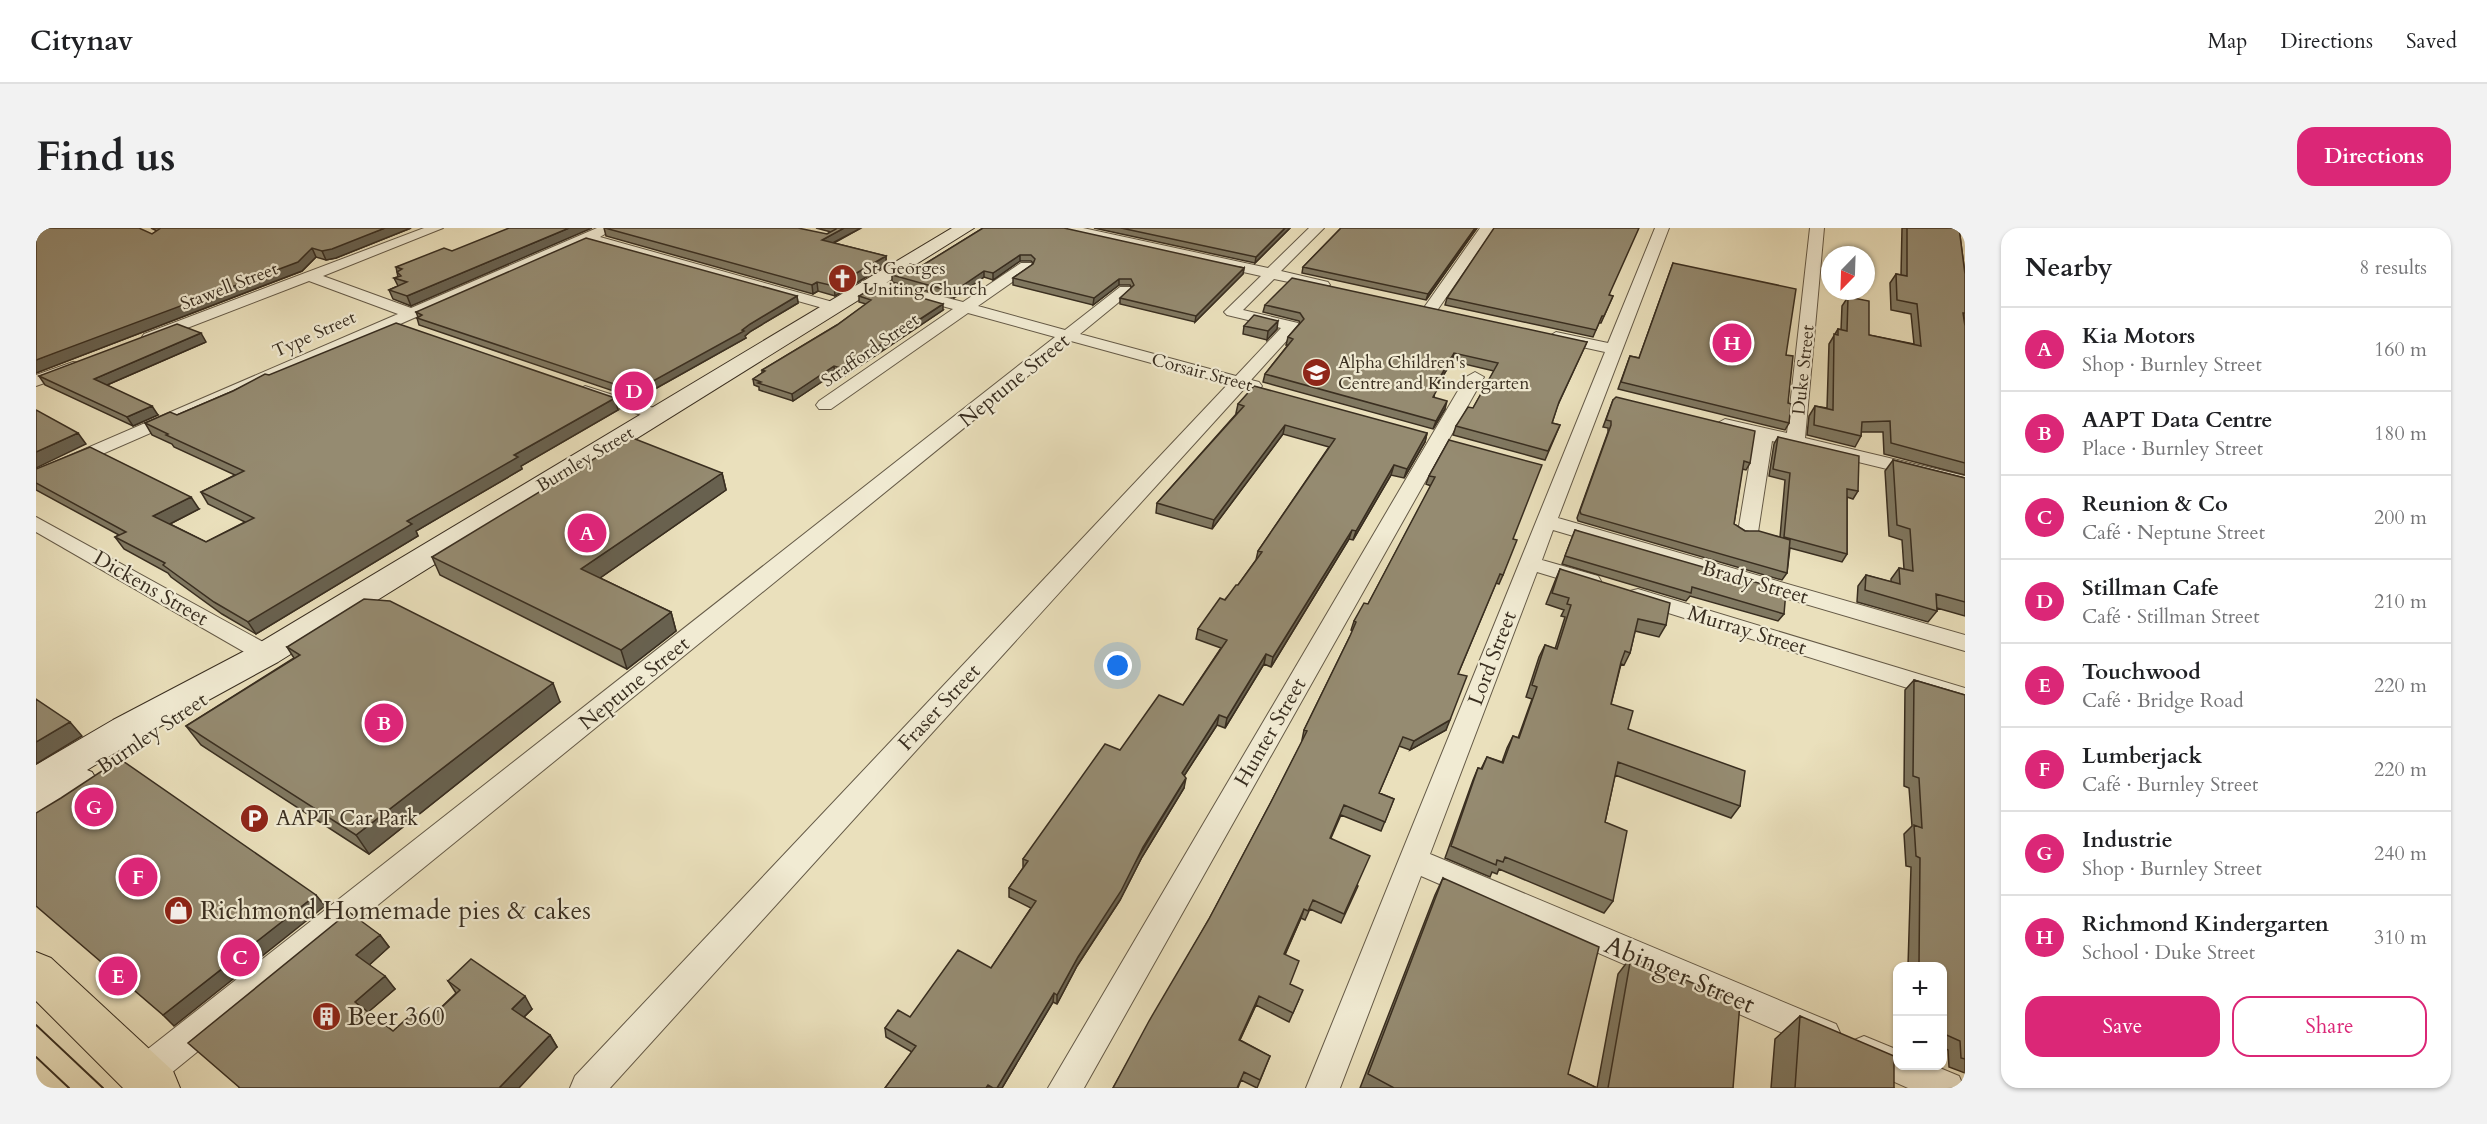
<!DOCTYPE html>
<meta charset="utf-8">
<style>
:root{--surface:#fff;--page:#f2f2f2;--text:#202124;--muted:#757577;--line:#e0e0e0;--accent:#db2777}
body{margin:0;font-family:Cardo,serif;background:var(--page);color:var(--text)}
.controls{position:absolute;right:18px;bottom:18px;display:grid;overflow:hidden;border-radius:12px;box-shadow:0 2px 4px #0004}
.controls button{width:54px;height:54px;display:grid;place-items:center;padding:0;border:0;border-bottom:2px solid var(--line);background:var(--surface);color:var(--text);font:30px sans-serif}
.compass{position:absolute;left:1785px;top:18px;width:54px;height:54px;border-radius:50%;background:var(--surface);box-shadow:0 2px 4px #0004;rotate:203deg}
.you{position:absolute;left:1082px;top:438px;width:21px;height:21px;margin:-15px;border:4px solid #fff;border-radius:50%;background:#1a73e8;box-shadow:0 0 0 9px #1a73e833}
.badge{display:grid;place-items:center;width:39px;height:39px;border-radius:50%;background:var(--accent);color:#fff;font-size:20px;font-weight:700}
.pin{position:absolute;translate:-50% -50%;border:3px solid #fff;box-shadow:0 2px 6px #0006}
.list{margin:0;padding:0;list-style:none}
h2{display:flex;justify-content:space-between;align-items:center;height:78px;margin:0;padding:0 24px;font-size:26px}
h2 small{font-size:20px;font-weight:400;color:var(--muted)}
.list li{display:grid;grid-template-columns:39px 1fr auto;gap:18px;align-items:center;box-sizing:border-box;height:84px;padding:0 24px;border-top:2px solid var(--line)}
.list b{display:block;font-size:22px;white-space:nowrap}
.list p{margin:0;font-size:20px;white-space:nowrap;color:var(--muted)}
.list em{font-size:20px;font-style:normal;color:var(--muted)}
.actions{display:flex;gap:12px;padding:18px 24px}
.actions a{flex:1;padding:14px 0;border:2px solid var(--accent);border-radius:18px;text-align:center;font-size:21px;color:var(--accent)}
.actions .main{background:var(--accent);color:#fff}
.map{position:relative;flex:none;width:1929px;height:860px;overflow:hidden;border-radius:18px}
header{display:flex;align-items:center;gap:36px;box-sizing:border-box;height:84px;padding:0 30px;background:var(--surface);border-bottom:2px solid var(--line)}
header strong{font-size:28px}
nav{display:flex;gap:33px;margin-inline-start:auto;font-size:21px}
.intro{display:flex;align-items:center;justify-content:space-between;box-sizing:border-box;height:144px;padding:0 36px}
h1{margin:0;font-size:42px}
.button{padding:15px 27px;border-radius:18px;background:var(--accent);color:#fff;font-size:21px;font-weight:700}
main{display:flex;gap:36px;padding:0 36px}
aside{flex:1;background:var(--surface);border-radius:18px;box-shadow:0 2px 4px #0004}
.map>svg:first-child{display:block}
</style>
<header>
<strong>Citynav</strong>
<nav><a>Map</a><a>Directions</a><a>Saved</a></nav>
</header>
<div class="intro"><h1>Find us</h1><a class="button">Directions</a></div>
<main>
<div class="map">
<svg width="1929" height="860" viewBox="0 0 1929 860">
<rect width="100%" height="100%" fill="#eae0bc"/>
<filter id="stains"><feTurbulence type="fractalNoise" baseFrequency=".00333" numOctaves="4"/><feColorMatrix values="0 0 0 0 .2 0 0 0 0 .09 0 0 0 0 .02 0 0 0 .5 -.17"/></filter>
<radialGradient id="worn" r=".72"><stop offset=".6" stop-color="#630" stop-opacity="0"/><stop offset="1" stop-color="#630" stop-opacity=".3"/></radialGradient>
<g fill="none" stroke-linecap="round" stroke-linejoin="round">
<defs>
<path id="street" d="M388,0H407L287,48L375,80L561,0H579L564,9L804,76L807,79L799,84L794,82L552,14L0,255V242L362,86L273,53L120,112H108L106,109L108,106Z
M1022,0H1047L1232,40L1273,0H1288L1245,43L1292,54L1294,57L1287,61L1238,51L1207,82L1262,95L1264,98L1215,152L1223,154L1226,158L1223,162L1208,161L574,860H534L539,848L1192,156L1035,113L118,859H94L89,847L94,835L1019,109L932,85L795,181H783L780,177L783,173L917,81L833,58L831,55L833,52L838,51L927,74L985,35H995L997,38L995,41L942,78L1029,102L1084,59H1094L1096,62L1094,65L1044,106L1200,148L1245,100L1191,87L1188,84L1225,48L1029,4Z
M1444,0H1458L1400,84H1390L1387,81Z
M1619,0H1633L1522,290L1929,407V423L1517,302L1506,332L1562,348L1565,353L1562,358L1554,360L1501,344L1394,626L1800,796L1805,807L1800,818L1788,823L1385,648L1304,860H1270L1569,124L1514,112L1512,109L1520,104L1572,115Z
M1774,0H1788L1769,210L1929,248V260L1736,213L1722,304L1719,308H1705L1702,304L1718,209L1683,200L1680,196L1689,191L1751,205Z
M37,134L43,135L45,139L43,143L0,158V147Z
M1439,144L1448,149L1048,860H1012L1430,149Z
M549,158L627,183L630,187L621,192L543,167L540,163Z
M0,289L238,420L242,426L238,432L230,434L222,432L0,304Z
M1602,361L1929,460V478L1594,373L1591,368L1594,363Z
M1828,808L1862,822V838H1899L1923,848L1928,860H1872L1816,835L1811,824L1816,813Z"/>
<path id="secondary" d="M916,0H938L242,434L103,510L51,542L56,544L62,554C51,574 21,588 0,595V537L77,492L218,418Z"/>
<path id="primary" d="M0,724L15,730L137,843L144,860H87L0,773Z"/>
</defs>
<use href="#street" stroke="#655a47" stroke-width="2"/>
<use href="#secondary" stroke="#392e20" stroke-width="2"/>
<use href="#primary" stroke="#392e20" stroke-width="2"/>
<use href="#street" fill="#f1ebd3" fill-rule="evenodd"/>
<use href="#secondary" fill="#f1ebd3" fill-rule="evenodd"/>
<use href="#primary" fill="#eae0bc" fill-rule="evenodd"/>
<path stroke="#392e20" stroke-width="2" d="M0,797L67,860
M0,829L33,860"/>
</g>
<path fill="#807861" stroke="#392e20" stroke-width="1.5" d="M0,0L116,6L121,3L115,0H375L300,30L290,32L280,29L266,43L0,145Z
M568,0L791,6L795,4L780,0H825L798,15L850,28V37L799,68L782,63L777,66L570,8Z
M947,0L1208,40L1207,46L1159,94L1084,76V70L1096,60L1094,57H1083L1057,77L977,57V50L997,36V35L995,33H984L957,52L948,49L918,70L856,54V47L884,39Z
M1058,0H1254L1219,35Z
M1305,0H1441L1390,72L1266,45L1267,39Z
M1866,0H1923L1929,46V91L1928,90L1929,98V247L1848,226L1847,204H1825V208L1819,219L1771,207L1773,188L1779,178L1791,180L1793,116L1802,101L1805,102L1806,78L1812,69L1833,107L1878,116L1875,86L1855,82L1854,55L1860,46L1865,47Z
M416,23L375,78L357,71L353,62L362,58L358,50L362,49L360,39Z
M1637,35L1750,127L1753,195L1749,202L1582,161L1594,128L1603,130Z
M1573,67L1577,68L1565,95H1563L1557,109L1409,77L1411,70Z
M761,68L762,75L715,103L709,108L710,110L601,171L383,97L381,90L382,89L380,84Z
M823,68L907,82L809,148L799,145L757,173L723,162V159L718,157L717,151L726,145V142L801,97L830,76L823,74Z
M1229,77L1551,114L1521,179L1516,195L1524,197L1509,232L1417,207L1420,198L1437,180L1458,143L1416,133L1399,161L1398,170L1409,181L1397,201L1227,154L1229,146L1252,117H1250L1252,109L1264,95L1263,93L1227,84Z
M1208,98L1241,101L1231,112L1207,106Z
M170,114L71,157L122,187L97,198L9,157L3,148Z
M233,147L582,182L485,238L486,241L380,303L382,308L220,406L186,386L135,349L132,345L88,321L79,309L83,307L0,262V241L163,281L134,296L170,314L209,294L172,276L165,264L199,247L138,219L136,216L116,207L109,195L141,187L197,163Z
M1577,172L1714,235L1710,242L1706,241L1698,296L1709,303L1744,309L1749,252L1733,248L1738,216L1742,209L1822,263L1817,271L1811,269V326L1806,334L1754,320L1751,345L1746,352L1542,293L1541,290L1572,204V200L1567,199Z
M1202,176L1391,205L1389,214L1368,250L1355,247L1317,312L1313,311L1235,439L1228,436L1189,500L1181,497L1148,548V560L1106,629L1084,672L1041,738L1021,776L1017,774L966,860H849L876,824L850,809L849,800L874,789L955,740L995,680L973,669V660L987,640V631L1084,522L1147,477L1185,420L1160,411L1162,401L1202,357L1220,332L1222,323L1293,219L1247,206L1176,301L1120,285L1121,275L1201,185H1200Z
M1413,212L1477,311L1467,347L1463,356L1460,355L1422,446L1410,502L1374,522L1363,518L1343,565L1358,571L1345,603L1305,587L1295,610L1322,658L1305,695L1274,681L1269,692L1265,690L1249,727L1254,756L1263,771L1253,794L1220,777L1204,812L1234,828L1221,860L1205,852L1202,860H1077L1173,691L1235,574L1267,512H1266L1268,502L1314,408L1317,403L1315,402L1318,393L1332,376L1395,258L1390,256L1393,248Z
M1857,232L1929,250V388L1901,380V383L1892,394L1821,374L1822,358L1830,347L1855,354V351L1863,340L1868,341L1866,312L1853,308L1849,243Z
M686,245L690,262L564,350L635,384L640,403L591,441L404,347L396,329Z
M1539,302L1748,386L1742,393L1654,368L1650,373L1526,336Z
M1524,341L1630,397L1623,409L1599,403L1594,425L1588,437L1585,436L1575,476L1592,501L1704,578L1695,590L1579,547L1569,594L1577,673L1568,685L1463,641L1461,646L1456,644L1454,649L1409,630L1437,552L1442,540L1445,541L1451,529L1466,534L1471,520L1477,508L1482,510L1496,471L1490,469L1503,429L1509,417L1519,421L1529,389L1525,388L1528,382L1510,376L1519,353Z
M251,419L524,474L333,626L165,517L150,498L258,430Z
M1878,452L1929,467V845L1913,839L1912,822L1906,819V738H1872L1875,639L1870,638L1868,606L1876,598L1873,560L1868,558L1869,462Z
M1407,650L1532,846L1561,860H1324L1399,667Z
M344,707L353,719L333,737L359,761L332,784L357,803L390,794L420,765L412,753L496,781L488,789L514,807L521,819L203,860Z
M1595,729L1697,860H1561L1582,746Z
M1764,788L1858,860H1735L1739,811Z"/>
<path fill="#68614f" stroke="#392e20" stroke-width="1.5" d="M349,0H375L300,30L290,32L286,23Z
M533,0H556L375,78L371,68Z
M808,0H825L787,20L786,12Z
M1249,0H1254L1219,35L1220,29Z
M1439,0H1441L1390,72L1392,66Z
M276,20L280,29L266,43L0,145V132Z
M984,27V33L957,52V45Z
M850,28V37L799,68L798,58Z
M1208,40L1207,46L1159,94L1160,88Z
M948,43V49L918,70L917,64Z
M1083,51V57L1057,77L1058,70Z
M781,54L782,63L777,66L776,57Z
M761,68L762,75L715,103L709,108L710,110L601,171L599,163L706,102L714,96Z
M907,76V82L809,148L808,141Z
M1242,93L1241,101L1231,112L1232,103Z
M165,105L170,114L64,160L58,151Z
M1418,125L1416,133L1394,169L1397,161Z
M798,138L799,145L757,173L756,166Z
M579,170L582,182L485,238L486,241L380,303L382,308L220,406L212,394L371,293L478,227Z
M1411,173L1409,181L1397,201L1400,193Z
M116,178L122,187L97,198L91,189Z
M1249,197L1247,206L1176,301L1178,292Z
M42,205L50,216L0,240V224Z
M1391,205L1389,214L1368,250L1371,241Z
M1358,237L1355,247L1317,312L1320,303Z
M686,245L690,262L551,359L545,341Z
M155,269L163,281L126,300L117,288Z
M1316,302L1313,311L1235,439L1237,429Z
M635,384L640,403L591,441L585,422Z
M1230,426L1228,436L1189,500L1191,490Z
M517,455L524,474L333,626L320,607Z
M1183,487L1181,497L1144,554L1146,545Z
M1414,492L1410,502L1374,522L1378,513Z
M34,494L46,508L0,536V514Z
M1150,550L1148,560L1106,629L1084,672L1041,738L1021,776V767L1042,729Z
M280,667L289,678L138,798L127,787Z
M1268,681L1265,690L1245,735L1248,726Z
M344,707L353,719L330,740L320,727Z
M349,748L359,761L330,786L319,774Z
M1018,765L1017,774L966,860H961Z
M489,768L496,781L484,793L476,781Z
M1223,768L1220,777L1200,820L1203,812Z
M514,807L521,819L483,860H463Z"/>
<path fill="#958b71" stroke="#392e20" stroke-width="1.5" d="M0,0H103L116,6L125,0H349L296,21L286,23L276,20L262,34L0,132Z
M473,0H533L371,68L353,62L371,54L358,50L365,48L361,44L366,41L360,39L408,20L416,23Z
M569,0H762L791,6L800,1V0H808L786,12L850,28L798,58L781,54L776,57Z
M947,0H1028L1208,40L1160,88L1084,70L1098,57L1095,51H1083L1058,70L977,50L997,36L999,31L995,27H984L957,45L948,43L917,64L856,47L874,36L884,39Z
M1085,0H1249L1220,29Z
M1305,0H1439L1392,66L1267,39Z
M1458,0H1603L1573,67L1577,68L1568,88H1566L1560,102L1411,70Z
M1871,0H1923L1929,46V85H1927L1929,98V235L1855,215L1854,193L1826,194L1825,208L1778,197L1779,178L1797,182L1798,106L1802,107V101L1811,103L1812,69L1833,73V107L1885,118L1881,76L1861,72L1860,46L1871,48Z
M550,10L761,68L714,96L706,102L708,103L599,163L381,90L386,87L380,84Z
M1637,35L1760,61L1750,127L1757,128L1752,175L1755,176L1753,195L1585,154L1594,128L1603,130Z
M1256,50L1551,114L1523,174L1516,195L1524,197L1512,223L1420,198L1432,179L1437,180L1462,135L1418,125L1397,161L1401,162L1397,169L1411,173L1400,193L1229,146L1257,111L1252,109L1268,91L1264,85L1229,77Z
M841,57L907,76L808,141L798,138L756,166L722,155L725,154L717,151L729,143L726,142L801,97L835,72L823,68Z
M1218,87L1242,93L1232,103L1208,98Z
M360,95L579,170L478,227L482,229L371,293L376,296L212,394L178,374L127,337L129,335L79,309L90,304L0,255V241L54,219L155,269L117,288L170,314L218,290L165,264L208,243L130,207L132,206L109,195L134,184L141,187L197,163L229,146L233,147Z
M141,96L165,105L58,151L116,178L91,189L3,148Z
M1218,158L1391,205L1371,241L1358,237L1320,303L1316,302L1237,429L1230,426L1191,490L1183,487L1146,545L1150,550L1107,619L1085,663L1042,729L1021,767L1018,765L961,860H957L952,857L950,860H849L880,818L849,800L862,782L874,789L922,722L955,740L1000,673L973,660L992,633L987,631L1069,516L1084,522L1123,467L1147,477L1191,412L1162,401L1184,370L1189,372L1200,357H1202L1226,324L1222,323L1299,211L1249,197L1178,292L1121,275L1208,178L1202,176Z
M1580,169L1719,203L1714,235L1708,233L1698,296L1709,303H1723L1754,312L1751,345L1545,286L1544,283L1575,197V193L1570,192L1577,172Z
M0,182L42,205L0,224Z
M594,209L686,245L545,341L635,384L585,422L396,329Z
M1742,209L1823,228L1822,263L1811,261V326L1748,309L1754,245L1737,241Z
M1413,212L1506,237L1477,311L1481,312L1467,347L1464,346L1422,446L1431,448L1414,492L1378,513L1367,509L1343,565L1358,571L1349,594L1308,577L1294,610L1334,628L1308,686L1277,672L1272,683L1268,681L1248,726L1263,733L1254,756L1267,762L1257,785L1223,768L1203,812L1234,828L1224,852L1208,844L1201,860H1077L1113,793L1173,691L1235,574L1271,503L1268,502L1314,408L1320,394L1318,393L1328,375L1332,376L1399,249L1393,248Z
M1857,232L1929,250V374L1900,366L1901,383L1829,362L1830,347L1864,356L1863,340L1877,343L1874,301L1861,297Z
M1539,302L1750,363L1748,386L1656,359L1655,365L1529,328Z
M1524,341L1634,375L1630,397L1602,391L1594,425L1589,423L1585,434L1575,476L1597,483L1592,501L1709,543L1704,578L1582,534L1569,594L1591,603L1577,673L1469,629L1467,634L1461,632L1460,637L1415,618L1442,540L1446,541L1451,529L1467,535L1477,508L1483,510L1501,459L1496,457L1509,417L1521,421L1535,377L1531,376L1533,370L1516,365Z
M328,371L354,373L517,455L320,607L150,498L264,427L251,419Z
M1878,452L1929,467V831L1925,830L1924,813L1906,805V738H1887L1883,737L1884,630L1880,628L1878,597L1886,600L1883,550L1877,548Z
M0,471L34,494L0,514Z
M84,531L280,667L127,787L0,678V585L25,570Z
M1407,650L1563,719L1532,846L1561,860H1358L1332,846Z
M313,684L344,707L320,727L349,748L319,774L357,803L378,784L390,794L424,762L412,753L435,731L489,768L476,781L514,807L463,860H204L152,815Z
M1595,729L1704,775L1697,860H1572Z
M1764,788L1858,828V860H1759Z"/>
<defs>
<symbol id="church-disc" viewBox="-11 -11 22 22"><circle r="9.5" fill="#8f2418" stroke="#f1ebd3"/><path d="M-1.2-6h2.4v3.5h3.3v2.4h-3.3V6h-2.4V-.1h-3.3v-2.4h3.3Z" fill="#fff"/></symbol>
<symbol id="school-disc" viewBox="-11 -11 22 22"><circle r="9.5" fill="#8f2418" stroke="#f1ebd3"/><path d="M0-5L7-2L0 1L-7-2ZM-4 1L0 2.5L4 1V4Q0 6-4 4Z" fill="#fff"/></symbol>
<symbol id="parking-disc" viewBox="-11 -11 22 22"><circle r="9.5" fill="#8f2418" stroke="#f1ebd3"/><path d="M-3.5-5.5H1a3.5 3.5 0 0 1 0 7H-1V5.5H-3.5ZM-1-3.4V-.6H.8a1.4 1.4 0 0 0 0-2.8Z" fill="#fff"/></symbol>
<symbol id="shop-disc" viewBox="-11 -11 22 22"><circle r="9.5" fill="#8f2418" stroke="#f1ebd3"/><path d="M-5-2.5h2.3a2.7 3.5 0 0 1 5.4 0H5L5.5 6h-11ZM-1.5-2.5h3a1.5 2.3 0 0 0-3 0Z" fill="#fff"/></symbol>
<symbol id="building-disc" viewBox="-11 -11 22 22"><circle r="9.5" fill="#8f2418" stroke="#f1ebd3"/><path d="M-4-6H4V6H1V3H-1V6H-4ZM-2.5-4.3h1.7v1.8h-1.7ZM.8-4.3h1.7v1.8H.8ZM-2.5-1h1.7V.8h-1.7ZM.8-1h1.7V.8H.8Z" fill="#fff"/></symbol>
</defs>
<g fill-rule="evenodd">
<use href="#church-disc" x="790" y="34" width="33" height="33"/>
<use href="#school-disc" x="1264" y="128" width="33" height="33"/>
<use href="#parking-disc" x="202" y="574" width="33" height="33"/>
<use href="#shop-disc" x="126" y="666" width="33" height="33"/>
<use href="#building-disc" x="274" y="772" width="33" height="33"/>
</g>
<g text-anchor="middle" stroke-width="4.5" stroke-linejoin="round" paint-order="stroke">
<g font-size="18" fill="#392e20" stroke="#f1ebd3" text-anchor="start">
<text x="827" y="46">St Georges<tspan x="827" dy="21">Uniting Church</tspan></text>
<text x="1302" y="140">Alpha Children's<tspan x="1302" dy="21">Centre and Kindergarten</tspan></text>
</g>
<g font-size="18" fill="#392e20" stroke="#f1ebd3">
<text transform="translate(193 58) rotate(-21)" y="6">Stawell Street</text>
<text transform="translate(278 106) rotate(-24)" y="6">Type Street</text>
<text transform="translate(834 122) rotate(-35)" y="6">Strafford Street</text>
<text transform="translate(1767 142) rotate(-84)" y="6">Duke Street</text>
<text transform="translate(1166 144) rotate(15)" y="6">Corsair Street</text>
<text transform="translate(549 231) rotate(-31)" y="6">Burnley Street</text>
</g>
<g font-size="21" fill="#392e20" stroke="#f1ebd3">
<text transform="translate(978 152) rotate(-39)" y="7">Neptune Street</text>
<text transform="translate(1719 354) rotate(16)" y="7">Brady Street</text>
<text transform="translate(115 360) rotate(30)" y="7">Dickens Street</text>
<text transform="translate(1711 402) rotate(17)" y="7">Murray Street</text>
<text transform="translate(1456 430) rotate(-69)" y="7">Lord Street</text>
<text transform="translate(598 455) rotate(-39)" y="7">Neptune Street</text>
<text transform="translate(903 479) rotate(-47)" y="7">Fraser Street</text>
<text transform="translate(1234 504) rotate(-60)" y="7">Hunter Street</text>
<text transform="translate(116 505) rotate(-34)" y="7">Burnley Street</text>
</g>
<g font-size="21" fill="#392e20" stroke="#f1ebd3" text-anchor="start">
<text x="240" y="597">AAPT Car Park</text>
</g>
<g font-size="26" fill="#392e20" stroke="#f1ebd3" text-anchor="start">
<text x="164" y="691">Richmond Homemade pies &amp; cakes</text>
<text x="311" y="797">Beer 360</text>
</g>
<g font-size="26" fill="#392e20" stroke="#f1ebd3">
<text transform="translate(1644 746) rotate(23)" y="9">Abinger Street</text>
</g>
</g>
<rect width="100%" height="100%" filter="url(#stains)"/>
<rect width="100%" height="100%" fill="url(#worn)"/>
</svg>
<div class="controls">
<button>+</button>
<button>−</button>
</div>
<svg class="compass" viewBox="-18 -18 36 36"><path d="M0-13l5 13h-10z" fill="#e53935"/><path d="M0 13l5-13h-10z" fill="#757577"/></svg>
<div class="you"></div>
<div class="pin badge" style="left:551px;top:305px">A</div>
<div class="pin badge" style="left:348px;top:495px">B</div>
<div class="pin badge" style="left:204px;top:729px">C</div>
<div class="pin badge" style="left:598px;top:163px">D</div>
<div class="pin badge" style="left:82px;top:748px">E</div>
<div class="pin badge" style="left:102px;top:649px">F</div>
<div class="pin badge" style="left:58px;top:579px">G</div>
<div class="pin badge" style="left:1696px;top:115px">H</div>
</div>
<aside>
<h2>Nearby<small>8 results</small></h2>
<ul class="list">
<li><span class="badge">A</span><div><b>Kia Motors</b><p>Shop · Burnley Street</p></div><em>160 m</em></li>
<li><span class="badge">B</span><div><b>AAPT Data Centre</b><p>Place · Burnley Street</p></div><em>180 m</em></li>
<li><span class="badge">C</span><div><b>Reunion &amp; Co</b><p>Café · Neptune Street</p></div><em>200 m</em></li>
<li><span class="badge">D</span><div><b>Stillman Cafe</b><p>Café · Stillman Street</p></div><em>210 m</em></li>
<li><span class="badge">E</span><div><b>Touchwood</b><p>Café · Bridge Road</p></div><em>220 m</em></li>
<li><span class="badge">F</span><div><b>Lumberjack</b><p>Café · Burnley Street</p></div><em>220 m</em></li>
<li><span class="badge">G</span><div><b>Industrie</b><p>Shop · Burnley Street</p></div><em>240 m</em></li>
<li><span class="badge">H</span><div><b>Richmond Kindergarten</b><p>School · Duke Street</p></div><em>310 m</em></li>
</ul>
<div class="actions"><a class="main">Save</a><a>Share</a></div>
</aside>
</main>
